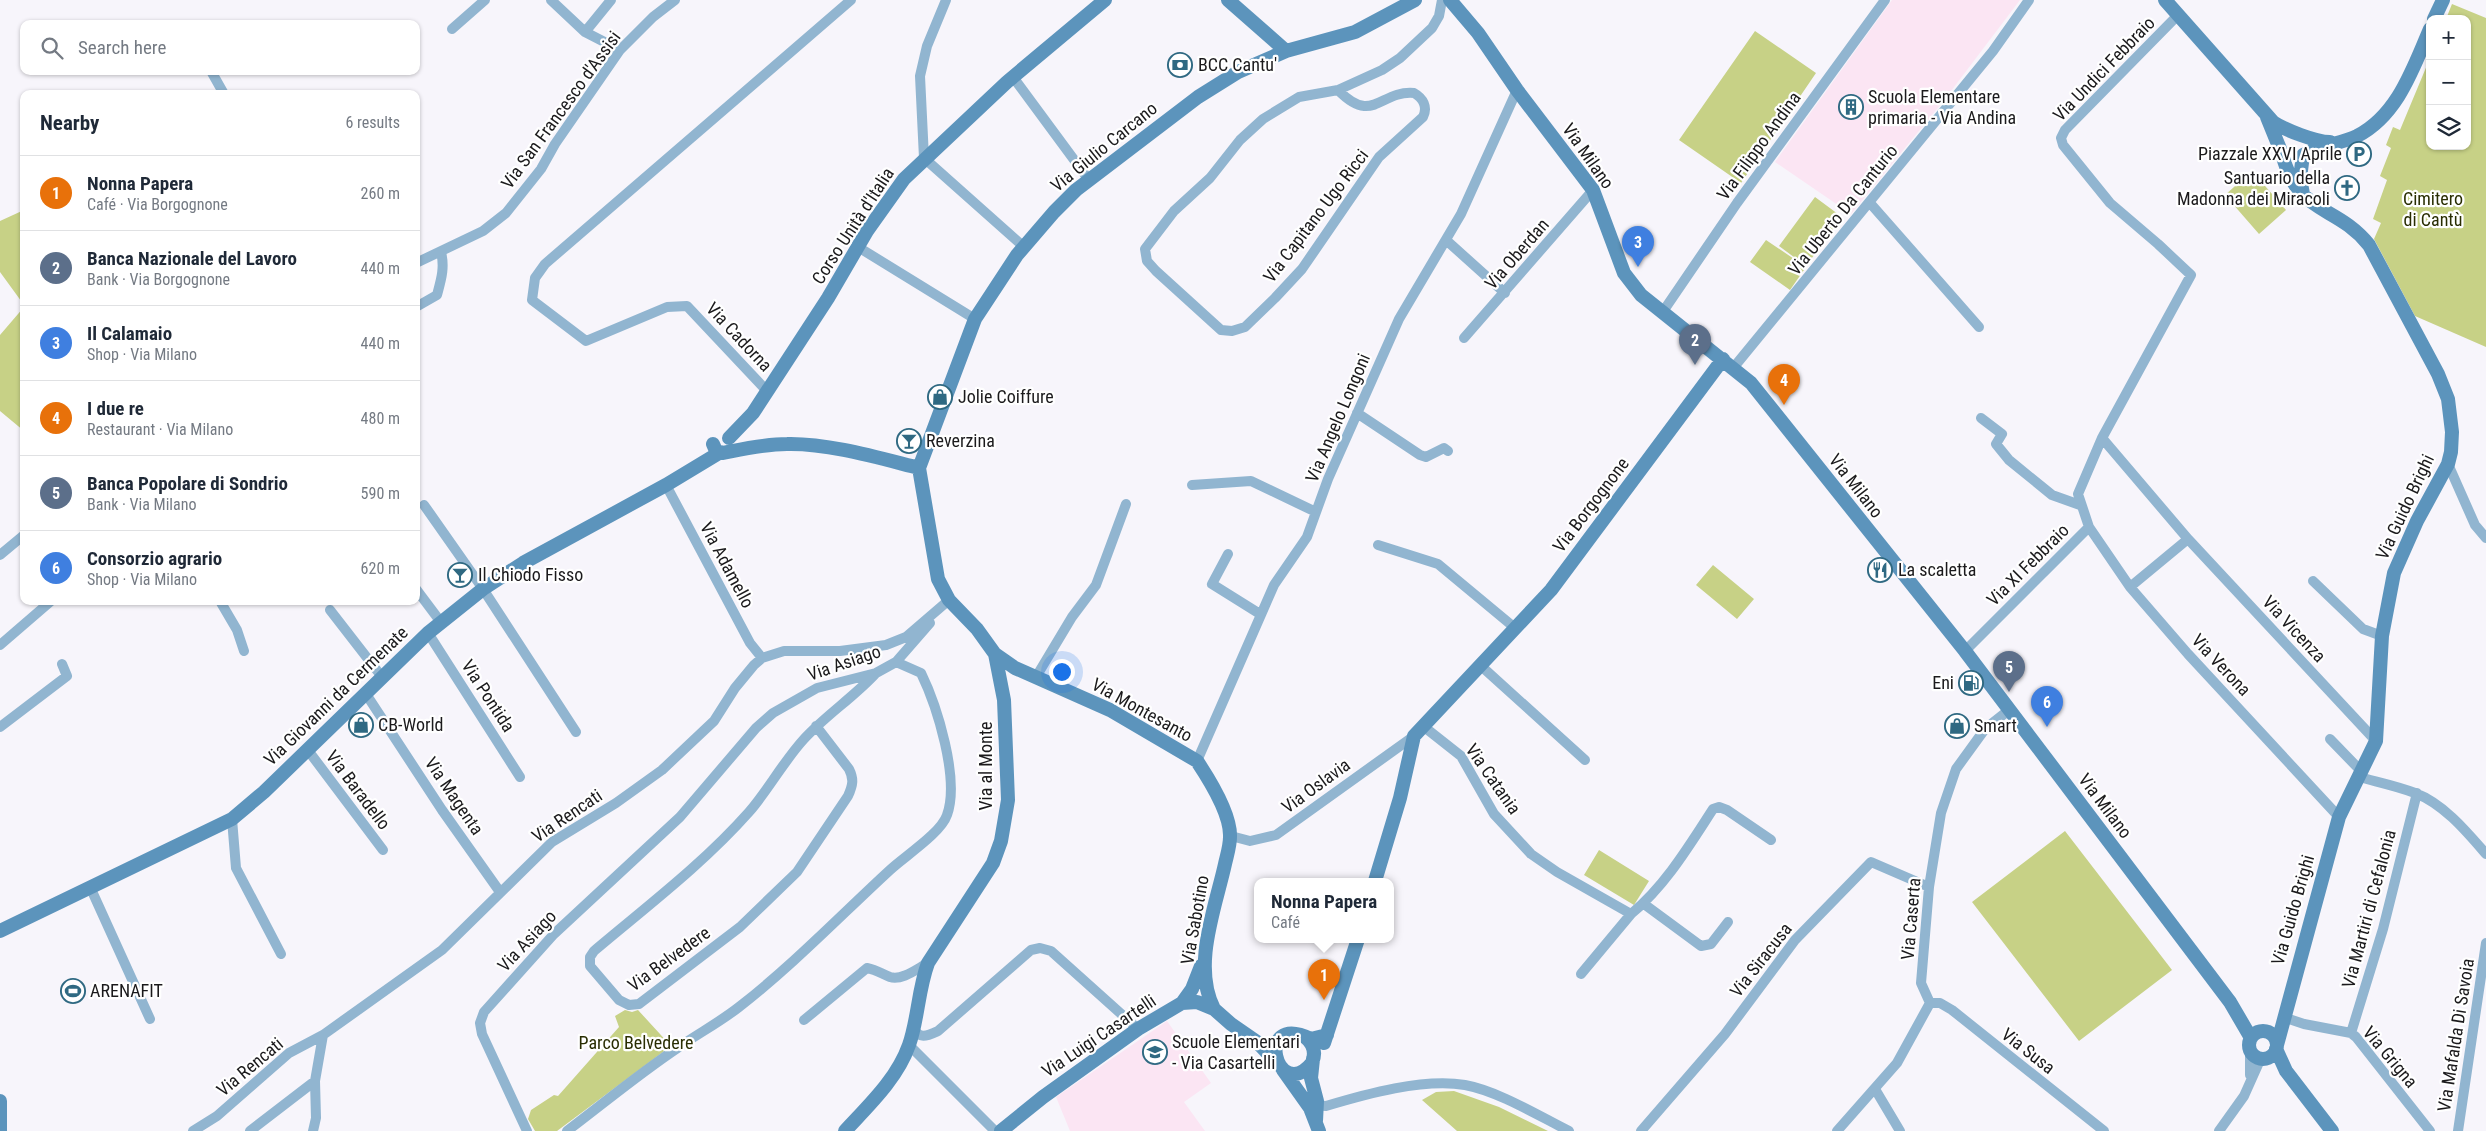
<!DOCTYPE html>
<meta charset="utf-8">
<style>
:root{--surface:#fff;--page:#f2f2f3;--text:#1f2937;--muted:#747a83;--line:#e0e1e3;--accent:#2f6982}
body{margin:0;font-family:"Roboto Condensed",sans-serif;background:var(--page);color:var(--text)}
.controls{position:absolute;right:15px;top:15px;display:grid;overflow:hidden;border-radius:10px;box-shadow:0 1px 4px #0004}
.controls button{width:45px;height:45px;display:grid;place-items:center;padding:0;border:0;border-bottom:1px solid var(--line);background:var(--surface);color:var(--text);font:25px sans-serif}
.you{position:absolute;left:1061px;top:671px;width:18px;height:18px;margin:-12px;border:4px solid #fff;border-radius:50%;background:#1a73e8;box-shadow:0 0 0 8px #1a73e833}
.badge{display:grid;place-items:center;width:32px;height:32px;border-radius:50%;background:var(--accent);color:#fff;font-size:16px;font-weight:700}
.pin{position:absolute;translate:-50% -41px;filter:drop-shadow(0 1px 2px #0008)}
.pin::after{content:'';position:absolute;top:26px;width:18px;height:15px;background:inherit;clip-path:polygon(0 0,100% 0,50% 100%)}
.popup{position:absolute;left:1254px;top:878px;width:140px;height:65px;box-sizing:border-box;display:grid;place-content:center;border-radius:10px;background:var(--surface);filter:drop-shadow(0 1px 4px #0005);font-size:16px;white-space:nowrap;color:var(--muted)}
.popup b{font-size:19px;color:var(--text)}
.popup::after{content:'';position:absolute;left:50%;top:100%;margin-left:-10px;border:10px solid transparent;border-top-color:var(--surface)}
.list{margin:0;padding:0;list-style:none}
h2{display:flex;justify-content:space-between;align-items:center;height:65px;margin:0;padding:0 20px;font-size:21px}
h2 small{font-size:16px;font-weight:400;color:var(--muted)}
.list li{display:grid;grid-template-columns:32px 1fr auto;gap:15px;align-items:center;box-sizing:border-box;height:75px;padding:0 20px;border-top:1px solid var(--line)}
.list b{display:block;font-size:19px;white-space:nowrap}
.list p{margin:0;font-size:16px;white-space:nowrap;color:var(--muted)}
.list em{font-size:16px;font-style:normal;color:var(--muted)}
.icon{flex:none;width:28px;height:28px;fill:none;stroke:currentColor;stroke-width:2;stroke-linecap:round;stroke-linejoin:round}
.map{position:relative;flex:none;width:2486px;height:1131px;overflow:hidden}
.search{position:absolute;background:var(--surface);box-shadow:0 1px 4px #0004;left:20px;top:20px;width:400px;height:55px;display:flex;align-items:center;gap:12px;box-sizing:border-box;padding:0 18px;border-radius:10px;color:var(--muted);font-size:19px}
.panel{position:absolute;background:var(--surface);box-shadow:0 1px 4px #0004;left:20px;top:90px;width:400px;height:515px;border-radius:10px}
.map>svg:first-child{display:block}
</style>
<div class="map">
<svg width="2486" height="1131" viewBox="0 0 2486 1131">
<rect width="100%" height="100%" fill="#f7f5fb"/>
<path fill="#fbe5f3" d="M1892,0H2020L1945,99L1851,214L1775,162Z
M1167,1021L1211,1083L1184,1102L1205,1131H1070L1056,1097Z"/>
<path fill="#c7d186" d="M2452,4L2486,18V347L2415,316L2374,239L2381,223L2373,219L2387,180L2380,176L2391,148L2386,145L2393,127L2400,130L2430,58V146H2467V19H2446Z
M1755,31L1816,73L1741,183L1679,140Z
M2252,171L2286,210L2259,234L2225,195Z
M1815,197L1842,217L1806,266L1779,246Z
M24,210V305L0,272V221Z
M1766,240L1806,267L1790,290L1750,262Z
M24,307V431L0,411V335Z
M1713,565L1754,599L1737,619L1696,585Z
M2065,831L2172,970L2079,1041L1972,902Z
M1599,850L1649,881L1634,905L1584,875Z
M625,1010L632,1012L638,1010L671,1046L557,1131H535L528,1119L531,1110L554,1095L558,1096L619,1027L615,1016Z
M1454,1091L1499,1107L1548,1131H1457L1422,1100L1436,1092Z"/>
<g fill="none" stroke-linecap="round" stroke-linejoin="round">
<path stroke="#91b5d0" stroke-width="10" d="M551,0L585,32L620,50
M946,0L927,46L920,76L924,158L1024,247
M452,29L485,0
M585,32L611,0
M211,71L224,94
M1013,77L1089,180
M1338,90C1373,126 1380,90 1414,93C1423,98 1428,107 1423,117L1379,157L1302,269L1275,298L1245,327L1232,331L1221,330L1156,271L1147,261L1145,249L1174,211L1210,178L1240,140L1263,119L1299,97L1338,90L1382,70L1400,58L1432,28L1439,16L1442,0
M1870,203L1979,327
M1446,240L1505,293
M858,247L975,319
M416,263L483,231L506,213L541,169L555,144L620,50L653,17L675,0
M416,307L437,295C441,280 445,268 441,252
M1662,313L1737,203L1885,0
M1464,338L1593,190
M1734,367L1993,51L2029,0
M767,391L687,306L667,307L586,341L532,300L535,278L545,264L851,0
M1357,413L1420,455L1426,457L1444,448L1448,451
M1981,418L2002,434L1996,444L2009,460L2052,495L2080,505
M2102,438L2188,539L2130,587
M2448,464L2475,525L2486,538
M666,485L750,643L762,658
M1192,485L1251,481L1316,512
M424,505L483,589L576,732
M2089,527L2130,587L2188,654L2339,817
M2188,539L2376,741
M1378,545L1438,564L1515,628
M1228,554L1212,584L1260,614
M0,555L24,535
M2313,581L2363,629L2382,636
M416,589L440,621
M220,601L237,630L244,651
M330,610L382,677
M428,633L520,777
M0,645L51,601
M1965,651L2089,527L2078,494L2102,438L2191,275L2158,244L2110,203L2063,145L2061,138L2065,130L2178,15
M1480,665L1585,760
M1036,677L1072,617L1096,585L1126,504
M366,694L442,810L500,892
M816,726L849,769C854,779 853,785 848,796L797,872L740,927L639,1004L629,1005L619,1000L590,966V957L594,951C646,907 703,864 749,812C769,789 783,762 804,739C826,715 854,697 876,673
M1423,726L1461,756L1494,814L1531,854L1557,872L1631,914L1581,974
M0,727L67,676L62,664
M2330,739L2361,771
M307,749L383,850
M1197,761L1274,585L1307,537L1328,479L1399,319L1461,214L1517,90
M2359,777C2377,782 2397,786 2415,793C2444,804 2467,832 2486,854
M232,819L236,868L281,954
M1231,836L1250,841L1276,835L1414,736
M91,889L150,1019
M1644,904L1701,946L1711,944L1728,922
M1631,914C1665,886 1689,846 1713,809L1719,807L1727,810L1771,840
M1930,1003L1921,983L1929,887L1941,813L1956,769L1985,729L2009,710
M1930,1003H1940L1952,1010L2104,1131
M2283,1017L2304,1024L2351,1033L2356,1037L2430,1131
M804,1020L867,968C877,970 882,974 890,977C902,981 918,968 928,963
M913,1027C919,1040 927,1036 938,1031L1031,950L1040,948L1051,951L1138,1029
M2351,1033L2383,929L2417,793
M909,1045L995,1131
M2250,1075V1051
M1875,1089L1900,1131
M1311,1105L1326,1106C1366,1094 1423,1078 1465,1085C1498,1091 1539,1116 1569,1131
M193,1131L217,1116L289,1053L323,1035L442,950L552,842L616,803L662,770L714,721L735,688L754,665L762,658L784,651H840L886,645L906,637L949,600
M250,1131L315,1081
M313,1131L316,1118L315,1081L323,1035
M527,1131L482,1034L480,1023L484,1012L554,934L680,817L756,728L773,713L817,688L876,673L896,662L930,623
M567,1131C604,1103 640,1073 679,1047C699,1033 720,1022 739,1007C793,965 840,916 890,870C905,856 941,833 947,815C960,779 937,706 921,673L896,662
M1641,1131L1725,1034L1795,940L1871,862L1929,887
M1837,1131L1897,1063L1930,1003
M2219,1131L2244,1096L2261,1058
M2458,1131L2486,943"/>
<path stroke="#5c94bc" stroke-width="14" d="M1228,0L1286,51
M1450,0L1478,33L1517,90L1593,190L1624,273L1641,295L1751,383L1965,651L2230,1002L2251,1038
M2165,0L2273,122C2285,130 2316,142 2330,142
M2434,19L2443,0
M2267,117L2280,149
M2303,194L2300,178L2303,155C2320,145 2340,144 2357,136C2398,115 2413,68 2430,29
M729,438L753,413L828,298L867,231L904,179L1007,82L1105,0
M713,444L716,451L722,453C743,449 765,444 787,444C828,443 879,458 919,468
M995,654L1015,668L1110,710L1197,761C1209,779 1231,815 1230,837C1230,846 1227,855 1225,864C1215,909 1192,966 1214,1009
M1375,881L1400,798L1414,736L1551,590L1723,359
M0,931L232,819L264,792L428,633L483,589L523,563L666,485L719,453
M1182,1003L1197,1002L1214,1009L1231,1024L1257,1042L1276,1062
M2249 1045a14 14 0 1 1 28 0a14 14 0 1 1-28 0Z
M1305,1037C1314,1044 1316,1053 1312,1063C1277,1105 1252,1011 1311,1039L1327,1035
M1324,1043L1358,939
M2277,1045L2339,817L2376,741L2382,636L2394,573L2417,521L2448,464L2451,452L2452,432L2448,399L2438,374L2369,245C2335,203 2297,216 2282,153
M2276,1049L2286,1071L2332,1131
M1313,1059L1311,1078L1317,1101L1316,1121
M1283,1070L1310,1108L1319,1131
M0,1101V1131
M845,1131C869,1105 897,1079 909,1045C918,1020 918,990 928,963L993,863L1001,841L1008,800L1004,700L995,654L977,629L949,600L938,579L919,468L975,319L1017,255L1054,212L1076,190L1198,97L1238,72L1286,51L1355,32L1415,0
M1001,1131L1043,1097L1138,1029L1182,1003L1192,989L1201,966"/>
</g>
<defs>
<symbol id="bank-ring" viewBox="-11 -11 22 22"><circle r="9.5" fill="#fff" stroke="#2f6982" stroke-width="1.5"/><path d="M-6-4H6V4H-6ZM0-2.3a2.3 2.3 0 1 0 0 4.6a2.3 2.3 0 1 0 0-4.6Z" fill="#2f6982"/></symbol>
<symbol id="building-ring" viewBox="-11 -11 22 22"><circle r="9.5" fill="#fff" stroke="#2f6982" stroke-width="1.5"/><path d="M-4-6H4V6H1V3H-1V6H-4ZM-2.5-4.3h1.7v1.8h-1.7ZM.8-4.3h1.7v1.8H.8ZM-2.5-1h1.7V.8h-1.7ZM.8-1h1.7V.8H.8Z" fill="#2f6982"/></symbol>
<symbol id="parking-ring" viewBox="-11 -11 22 22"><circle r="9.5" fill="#fff" stroke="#2f6982" stroke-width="1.5"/><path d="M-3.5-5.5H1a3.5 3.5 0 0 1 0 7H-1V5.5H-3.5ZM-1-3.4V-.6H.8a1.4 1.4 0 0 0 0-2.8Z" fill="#2f6982"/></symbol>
<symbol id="church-ring" viewBox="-11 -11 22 22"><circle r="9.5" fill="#fff" stroke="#2f6982" stroke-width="1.5"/><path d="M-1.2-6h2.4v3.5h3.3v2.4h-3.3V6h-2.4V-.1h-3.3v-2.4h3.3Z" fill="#2f6982"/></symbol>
<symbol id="shop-ring" viewBox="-11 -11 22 22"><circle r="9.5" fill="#fff" stroke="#2f6982" stroke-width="1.5"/><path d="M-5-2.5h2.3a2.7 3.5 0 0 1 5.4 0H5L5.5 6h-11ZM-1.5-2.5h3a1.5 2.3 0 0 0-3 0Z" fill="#2f6982"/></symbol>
<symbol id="bar-ring" viewBox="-11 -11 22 22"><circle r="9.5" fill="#fff" stroke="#2f6982" stroke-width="1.5"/><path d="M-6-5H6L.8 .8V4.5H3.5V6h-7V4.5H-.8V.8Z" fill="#2f6982"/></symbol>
<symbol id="restaurant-ring" viewBox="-11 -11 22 22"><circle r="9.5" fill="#fff" stroke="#2f6982" stroke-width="1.5"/><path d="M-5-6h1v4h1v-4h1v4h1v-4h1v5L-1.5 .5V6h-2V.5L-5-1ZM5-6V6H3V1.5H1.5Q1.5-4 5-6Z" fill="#2f6982"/></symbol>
<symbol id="fuel-ring" viewBox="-11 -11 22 22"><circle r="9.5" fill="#fff" stroke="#2f6982" stroke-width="1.5"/><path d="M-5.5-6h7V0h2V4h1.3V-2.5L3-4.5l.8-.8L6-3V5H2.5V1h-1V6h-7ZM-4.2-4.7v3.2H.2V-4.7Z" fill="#2f6982"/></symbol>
<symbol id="stadium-ring" viewBox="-11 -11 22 22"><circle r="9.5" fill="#fff" stroke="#2f6982" stroke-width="1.5"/><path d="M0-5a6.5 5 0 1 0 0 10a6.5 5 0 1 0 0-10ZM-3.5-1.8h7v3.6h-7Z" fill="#2f6982"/></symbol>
<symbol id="school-ring" viewBox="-11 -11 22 22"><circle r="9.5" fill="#fff" stroke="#2f6982" stroke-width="1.5"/><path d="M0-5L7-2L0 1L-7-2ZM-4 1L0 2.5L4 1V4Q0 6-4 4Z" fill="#2f6982"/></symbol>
</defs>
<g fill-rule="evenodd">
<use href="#bank-ring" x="1166" y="51" width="28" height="28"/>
<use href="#building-ring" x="1837" y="93" width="28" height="28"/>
<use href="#parking-ring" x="2345" y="140" width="28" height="28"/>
<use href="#church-ring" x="2333" y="174" width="28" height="28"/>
<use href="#shop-ring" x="926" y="383" width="28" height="28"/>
<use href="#bar-ring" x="895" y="427" width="28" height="28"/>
<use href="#restaurant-ring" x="1866" y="556" width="28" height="28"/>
<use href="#bar-ring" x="446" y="561" width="28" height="28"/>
<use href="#fuel-ring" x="1957" y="669" width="28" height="28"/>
<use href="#shop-ring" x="347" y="711" width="28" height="28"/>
<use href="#shop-ring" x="1943" y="712" width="28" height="28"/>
<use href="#stadium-ring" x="59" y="977" width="28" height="28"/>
<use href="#school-ring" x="1141" y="1038" width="28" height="28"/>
</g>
<g text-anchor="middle" stroke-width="4.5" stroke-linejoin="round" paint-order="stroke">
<g font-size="18" fill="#1b1a1c" stroke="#fff" text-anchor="start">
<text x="1198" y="71">BCC Cantu'</text>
<text x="1868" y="103">Scuola Elementare<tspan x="1868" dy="21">primaria - Via Andina</tspan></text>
<text x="2342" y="160" text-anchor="end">Piazzale XXVI Aprile</text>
<text x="2330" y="184" text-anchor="end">Santuario della<tspan x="2330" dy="21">Madonna dei Miracoli</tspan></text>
<text x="958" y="403">Jolie Coiffure</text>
<text x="926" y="447">Reverzina</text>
<text x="1898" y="576">La scaletta</text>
<text x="478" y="581">Il Chiodo Fisso</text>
<text x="1954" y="689" text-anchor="end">Eni</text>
<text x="378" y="731">CB-World</text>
<text x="1974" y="732">Smart</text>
<text x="90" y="997">ARENAFIT</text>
<text x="1172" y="1048">Scuole Elementari<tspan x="1172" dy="21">- Via Casartelli</tspan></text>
</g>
<g font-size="18" fill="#1b1a1c" stroke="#fff">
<text transform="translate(2104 69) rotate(-46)" y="6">Via Undici Febbraio</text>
<text transform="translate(561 110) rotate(-54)" y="6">Via San Francesco d'Assisi</text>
<text transform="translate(1759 146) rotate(-54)" y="6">Via Filippo Andina</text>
<text transform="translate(1104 147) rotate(-39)" y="6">Via Giulio Carcano</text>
<text transform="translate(1588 156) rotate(55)" y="6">Via Milano</text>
<text transform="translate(1843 210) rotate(-51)" y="6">Via Uberto Da Canturio</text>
<text transform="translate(1316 216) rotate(-53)" y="6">Via Capitano Ugo Ricci</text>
<text transform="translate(853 226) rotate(-57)" y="6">Corso Unità d'Italia</text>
<text transform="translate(1517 254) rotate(-49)" y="6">Via Oberdan</text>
<text transform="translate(739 337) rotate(47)" y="6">Via Cadorna</text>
<text transform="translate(1338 418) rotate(-67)" y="6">Via Angelo Longoni</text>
<text transform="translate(1856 486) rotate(52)" y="6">Via Milano</text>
<text transform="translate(1591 505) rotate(-53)" y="6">Via Borgognone</text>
<text transform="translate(2405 507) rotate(-65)" y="6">Via Guido Brighi</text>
<text transform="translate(727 565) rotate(62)" y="6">Via Adamello</text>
<text transform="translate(2028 565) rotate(-45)" y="6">Via XI Febbraio</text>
<text transform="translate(2294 629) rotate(47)" y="6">Via Vicenza</text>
<text transform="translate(844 663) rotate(-19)" y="6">Via Asiago</text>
<text transform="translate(2221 665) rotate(47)" y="6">Via Verona</text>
<text transform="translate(336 696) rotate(-44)" y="6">Via Giovanni da Cermenate</text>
<text transform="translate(488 696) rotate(57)" y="6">Via Pontida</text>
<text transform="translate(1142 710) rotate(29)" y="6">Via Montesanto</text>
<text transform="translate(986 766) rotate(-90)" y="6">Via al Monte</text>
<text transform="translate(1493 779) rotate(55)" y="6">Via Catania</text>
<text transform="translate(1316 786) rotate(-36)" y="6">Via Oslavia</text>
<text transform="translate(358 790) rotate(53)" y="6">Via Baradello</text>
<text transform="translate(454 796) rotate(56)" y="6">Via Magenta</text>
<text transform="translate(2105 806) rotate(53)" y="6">Via Milano</text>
<text transform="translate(567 816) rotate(-34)" y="6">Via Rencati</text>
<text transform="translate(2369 909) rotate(-75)" y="6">Via Martiri di Cefalonia</text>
<text transform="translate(2293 910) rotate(-74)" y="6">Via Guido Brighi</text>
<text transform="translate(1911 919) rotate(-85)" y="6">Via Caserta</text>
<text transform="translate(1195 920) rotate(-80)" y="6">Via Sabotino</text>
<text transform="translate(527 941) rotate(-47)" y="6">Via Asiago</text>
<text transform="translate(669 959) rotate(-36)" y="6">Via Belvedere</text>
<text transform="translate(1761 960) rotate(-52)" y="6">Via Siracusa</text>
<text transform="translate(2456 1035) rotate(-81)" y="6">Via Mafalda Di Savoia</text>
<text transform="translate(1099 1036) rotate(-34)" y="6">Via Luigi Casartelli</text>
<text transform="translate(2028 1051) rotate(38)" y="6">Via Susa</text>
<text transform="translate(2390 1057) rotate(50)" y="6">Via Grigna</text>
<text transform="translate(250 1067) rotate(-40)" y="6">Via Rencati</text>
</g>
<g font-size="18" fill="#292d02" stroke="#fff">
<text x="2433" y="205">Cimitero<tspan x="2433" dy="21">di Cantù</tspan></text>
<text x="636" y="1049">Parco Belvedere</text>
</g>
</g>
</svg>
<div class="controls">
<button>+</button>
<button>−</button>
<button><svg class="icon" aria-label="layers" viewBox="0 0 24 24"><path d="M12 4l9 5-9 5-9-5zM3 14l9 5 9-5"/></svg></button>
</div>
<div class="you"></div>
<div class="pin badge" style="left:1324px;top:1000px;background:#e8710a">1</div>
<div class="popup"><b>Nonna Papera</b>Café</div>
<div class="pin badge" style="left:1695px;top:365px;background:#5c6f8a">2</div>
<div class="pin badge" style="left:1638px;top:267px;background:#3f7fe0">3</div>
<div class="pin badge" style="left:1784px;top:405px;background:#e8710a">4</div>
<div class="pin badge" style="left:2009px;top:692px;background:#5c6f8a">5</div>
<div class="pin badge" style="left:2047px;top:727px;background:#3f7fe0">6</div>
<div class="search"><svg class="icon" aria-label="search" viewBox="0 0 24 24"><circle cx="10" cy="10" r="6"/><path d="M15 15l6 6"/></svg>Search here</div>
<section class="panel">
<h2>Nearby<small>6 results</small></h2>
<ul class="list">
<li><span class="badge" style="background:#e8710a">1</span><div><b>Nonna Papera</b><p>Café · Via Borgognone</p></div><em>260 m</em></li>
<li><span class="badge" style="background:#5c6f8a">2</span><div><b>Banca Nazionale del Lavoro</b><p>Bank · Via Borgognone</p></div><em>440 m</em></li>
<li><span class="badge" style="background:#3f7fe0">3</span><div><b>Il Calamaio</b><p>Shop · Via Milano</p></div><em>440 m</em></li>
<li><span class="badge" style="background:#e8710a">4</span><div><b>I due re</b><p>Restaurant · Via Milano</p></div><em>480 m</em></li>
<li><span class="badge" style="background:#5c6f8a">5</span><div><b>Banca Popolare di Sondrio</b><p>Bank · Via Milano</p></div><em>590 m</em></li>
<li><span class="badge" style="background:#3f7fe0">6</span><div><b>Consorzio agrario</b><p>Shop · Via Milano</p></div><em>620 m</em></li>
</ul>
</section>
</div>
